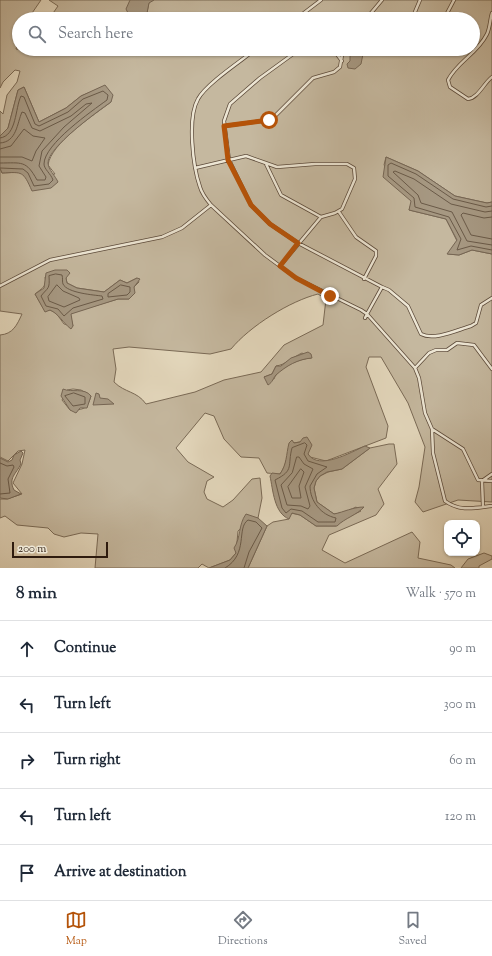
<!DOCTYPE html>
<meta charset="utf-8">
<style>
:root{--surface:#fff;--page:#f6f6f7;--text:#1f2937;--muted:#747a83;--line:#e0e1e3;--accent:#b45309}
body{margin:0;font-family:"Sorts Mill Goudy",serif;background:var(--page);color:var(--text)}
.controls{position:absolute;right:12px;bottom:12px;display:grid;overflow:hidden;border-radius:8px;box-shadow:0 1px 3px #0004}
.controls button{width:36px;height:36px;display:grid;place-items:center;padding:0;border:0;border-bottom:1px solid var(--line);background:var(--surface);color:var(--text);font:20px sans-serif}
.scale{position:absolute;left:12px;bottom:10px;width:96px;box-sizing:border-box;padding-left:4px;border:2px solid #2e1b0e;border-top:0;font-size:11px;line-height:14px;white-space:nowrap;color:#2e1b0e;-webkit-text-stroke:3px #ede6d4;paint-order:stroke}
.stop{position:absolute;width:12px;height:12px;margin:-9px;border:3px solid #b45309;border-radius:50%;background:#fff}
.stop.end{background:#b45309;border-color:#fff;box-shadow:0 1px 4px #0008}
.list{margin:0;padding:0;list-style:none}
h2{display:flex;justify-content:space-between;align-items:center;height:52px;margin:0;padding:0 16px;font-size:17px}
h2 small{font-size:13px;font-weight:400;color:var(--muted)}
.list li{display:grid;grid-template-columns:26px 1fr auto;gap:12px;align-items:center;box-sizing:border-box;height:56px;padding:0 16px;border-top:1px solid var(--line)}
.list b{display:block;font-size:15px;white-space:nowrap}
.list em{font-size:13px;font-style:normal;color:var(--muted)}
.icon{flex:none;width:22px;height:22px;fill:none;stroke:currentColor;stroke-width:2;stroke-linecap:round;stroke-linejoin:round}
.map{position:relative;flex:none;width:492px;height:568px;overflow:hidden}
.search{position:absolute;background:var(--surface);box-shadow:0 1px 3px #0004;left:12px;right:12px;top:12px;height:44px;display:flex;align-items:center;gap:10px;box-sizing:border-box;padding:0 14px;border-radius:22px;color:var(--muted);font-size:15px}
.sheet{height:332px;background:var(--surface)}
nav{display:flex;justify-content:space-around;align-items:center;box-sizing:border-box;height:56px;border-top:1px solid var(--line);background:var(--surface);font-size:11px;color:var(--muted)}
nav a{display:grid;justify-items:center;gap:2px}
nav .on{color:var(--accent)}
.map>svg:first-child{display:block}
</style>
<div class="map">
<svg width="492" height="568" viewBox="0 0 492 568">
<rect width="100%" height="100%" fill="#e4d8bd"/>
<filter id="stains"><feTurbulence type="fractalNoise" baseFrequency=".005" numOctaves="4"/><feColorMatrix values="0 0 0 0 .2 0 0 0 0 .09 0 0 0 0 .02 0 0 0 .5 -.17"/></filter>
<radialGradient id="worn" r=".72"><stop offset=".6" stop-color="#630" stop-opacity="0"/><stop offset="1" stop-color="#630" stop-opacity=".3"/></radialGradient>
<path fill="#c5b89f" stroke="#7a6a56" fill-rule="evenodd" d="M0,0H41L28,19H19V40L16,49L22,50L473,49V19H49L58,6L49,0H130L147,13L149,2L154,0H492V202L487,203L455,196L418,171L386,157L384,165L412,201L409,210L446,219L457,241L448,254L459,255L472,250L492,254V502L458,500L423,512L415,502L419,487L425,447L408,403L381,357H369L366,367L388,426L386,438L326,461L310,457L300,442L293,443L292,441C287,452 288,463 280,474C275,475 272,473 267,473L259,458L241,457L224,439L214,416L205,413L176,448L188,462L214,477L207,481L204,492L207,499L223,507L233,500L252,479L260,478L262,498L258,518H252L238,531L236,553L230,560L209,568L202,564L198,568H95L98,534L81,533L64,537L54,534L48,528L17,525L5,516L0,518V499H7L22,494L13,483L22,464L25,450L18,451L8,461L0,457V335C13,334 17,325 22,314L0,311V168L2,173L21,172L25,175L55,174L48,165C51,143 94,115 111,102L105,86L81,96L66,108L39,122L24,87L18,90L8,128L0,136V111L3,114L7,95L17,82L20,71L15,70L3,82L0,88ZM45,277L66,278L67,283L77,288L104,292L120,280L127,283L137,278L139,282L134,287L129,299H118L74,312L70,314L73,326L64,324L56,313L50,310L45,311L35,294C42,288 47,287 45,277ZM318,294L326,299L323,325L284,345L261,372L224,380L195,392L146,404C137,391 125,393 114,382L116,369L113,349L129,347L210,354L231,349C250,326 290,301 318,294ZM302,353L311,358C299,359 278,367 274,379L264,377L272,374L276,366C285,365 293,357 302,353ZM73,389L81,390L91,396C87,409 84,410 70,410L62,400L67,390Z
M389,444H394L397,464L378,489L384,504L376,515L329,535L322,550L345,563L412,532L420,542L418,558L451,565L455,568H248L267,526L273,522L289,519L291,513L300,515L316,526H336L344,519L361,511L356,507L346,512L334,514L317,502L314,488L316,481L320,476L328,472L342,469L370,448Z
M484,553L492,556V559L479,566V568H461L468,559Z"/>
<path fill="#a69882" stroke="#766654" d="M130,0H154L149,3L146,18L128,13L126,9Z
M350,49H364L361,64L355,69L348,68L347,64L350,61Z
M105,85L113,95L111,102C98,111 47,148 48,163C48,169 56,177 58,182L51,188L32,191C23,171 23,172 2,173L0,168V136L8,128L18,90L24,87L39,122L66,108L81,96Z
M386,157L418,171L455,196L487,203L492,202V254L472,250L459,255L447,254L457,240L446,219L409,210L411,201L383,177Z
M55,270H67L70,273L66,278L67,283L77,288L104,292L120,280L127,283L137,278L140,279L134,287L135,293L129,299H118L71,314L73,326L71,329C63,323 59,314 50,310L45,312L35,294L44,288L46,273Z
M308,352L311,354L312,358C298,359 286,366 276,375C273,378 273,382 268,385L264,377L272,374L276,366H281L291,358Z
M63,389C72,393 84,387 91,396L87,408H80L76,413L70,410L61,396Z
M96,393L99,394L100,398L108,399L114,404L93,405Z
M307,437L312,445L308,454C319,471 351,452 365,446L370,448L342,469L327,472L320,476L316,481L314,488L317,502L334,514C344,512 353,507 364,507C357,515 345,518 337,526H316L300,515L292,513L289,519C274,513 273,490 270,476L272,473L280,474C287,464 286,455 289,443L292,440L294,443L300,442L303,438Z
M21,451L23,453L20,460L21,464C16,474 8,478 14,490L21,494L8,499L0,498V458L8,462L12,460L14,455Z
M246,514L258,518L267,526L248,568H209L230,560L236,553L234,548C241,538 238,525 246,514Z"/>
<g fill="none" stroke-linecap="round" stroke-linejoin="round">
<path stroke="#6a5a48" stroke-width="1" d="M0,138C17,136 15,108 21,96L24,97L35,124L39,126L68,112L83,99L103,91L108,95L107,100C92,111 44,144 44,164C44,169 51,174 53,180L49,184L34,186L28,173L23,169L0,168
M0,143C17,142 17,123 22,112L25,113L32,128L40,131L71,116L86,104L92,103L64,127L42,151L39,166L46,177L45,180H37C26,160 22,163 0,163
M0,149L11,146L24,129L33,136L45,138L36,151L32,161L22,157H0
M492,206L486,207L453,199L416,174L391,163L388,165V176L414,198L415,207L449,217L461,239L457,250L471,246L492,250
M492,211L485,212L451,204L414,179L395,171L393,172L418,195L421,203L452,212L467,241L492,245
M492,217L484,218L463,213L461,215L471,235L492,239
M56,274L62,275C63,278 62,282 63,284C67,293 94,295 102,296L103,299L73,308L64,316L58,309L46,306L41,296C48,287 50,290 49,276Z
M57,285L63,291L79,298L80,300L64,307L49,301L48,297Z
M121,285L130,287V292L127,295L108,297V294Z
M74,393L85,397V404L73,406L65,396Z
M305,443L307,445L304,454L308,461L327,467L317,474L310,486C310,501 321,515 336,518L335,522H318L302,511L291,509L286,513L282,508L275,480C295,470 287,466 292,448Z
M297,457H299L304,464L313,469L305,487L310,506L308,509L301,506L287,505L281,485L292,473Z
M0,463L7,466L13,465L14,467L8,479L10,493L0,494
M301,469L304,472L299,486L301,498H292L288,487Z
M225,568C249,554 236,528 248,520L256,522L262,528L249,552L244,568"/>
<defs>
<path id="minor" d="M305,13L310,19
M492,13C490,19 490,28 487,34C478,53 457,62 448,80L450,87L468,99C478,98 484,83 492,77
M296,19L321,0
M366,19L382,0
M412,19L420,0
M444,19L454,0
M256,49C241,61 206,84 198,99C187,118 193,167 200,187C202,194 206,199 211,205L265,255L296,278L361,310L367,314L365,318
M300,49L260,78L230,104L224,121L229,160L251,205L270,224L298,243L382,287
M333,49L342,61
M224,126L269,120L274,117L313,78L334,72L340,67L343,49
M266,164L281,195L321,217
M195,168L246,156L277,167L315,164H347L354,168L355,179L342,209L335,213L321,217L280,266
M339,212L356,237L376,251V256L364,279
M0,286L50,260L162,237L182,228L211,205
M492,298L481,305L476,323L471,326C457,330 434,341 421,334L408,306L389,290L382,287L367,314L415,368L419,378L425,413L432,429L433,453L445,501C460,512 475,508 492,506
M415,368L429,353L436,350H447L457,343L474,345L492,369
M432,429L463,449L478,480L492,481
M482,481L483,507
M482,481L492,474"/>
</defs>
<use href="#minor" stroke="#5c4a3a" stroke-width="4"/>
<use href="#minor" stroke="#ede6d4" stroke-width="2.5"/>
</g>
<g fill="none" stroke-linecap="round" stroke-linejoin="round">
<path stroke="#b45309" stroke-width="5" d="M269,120L224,126L228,160L251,205L270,224L298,243L280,266L296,278L330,296"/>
</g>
<rect width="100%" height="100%" filter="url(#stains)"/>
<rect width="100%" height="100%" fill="url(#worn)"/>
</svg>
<div class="controls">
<button><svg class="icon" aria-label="locate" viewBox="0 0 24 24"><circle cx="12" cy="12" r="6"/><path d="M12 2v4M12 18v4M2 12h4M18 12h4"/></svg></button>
</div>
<div class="scale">200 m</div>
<div class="stop" style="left:269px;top:120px"></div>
<div class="stop end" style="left:330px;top:296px"></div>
<div class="search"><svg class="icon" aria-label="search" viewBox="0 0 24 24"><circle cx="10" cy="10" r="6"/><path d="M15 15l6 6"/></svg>Search here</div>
</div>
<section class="sheet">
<h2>8 min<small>Walk · 570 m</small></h2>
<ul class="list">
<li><svg class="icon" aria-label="ahead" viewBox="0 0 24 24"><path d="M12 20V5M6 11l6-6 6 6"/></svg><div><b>Continue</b></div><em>90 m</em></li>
<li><svg class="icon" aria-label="left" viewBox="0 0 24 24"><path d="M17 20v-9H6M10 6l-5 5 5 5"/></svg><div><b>Turn left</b></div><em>300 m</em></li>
<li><svg class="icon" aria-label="right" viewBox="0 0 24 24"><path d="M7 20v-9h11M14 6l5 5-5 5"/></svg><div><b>Turn right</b></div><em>60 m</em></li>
<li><svg class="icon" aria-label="left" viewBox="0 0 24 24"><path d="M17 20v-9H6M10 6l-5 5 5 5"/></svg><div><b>Turn left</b></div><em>120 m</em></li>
<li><svg class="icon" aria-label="arrive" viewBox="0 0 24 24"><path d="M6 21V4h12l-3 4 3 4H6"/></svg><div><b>Arrive at destination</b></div></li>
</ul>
</section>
<nav>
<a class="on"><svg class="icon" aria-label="map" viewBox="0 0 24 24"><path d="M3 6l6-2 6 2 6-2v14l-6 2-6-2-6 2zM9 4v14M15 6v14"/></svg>Map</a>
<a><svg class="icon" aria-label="directions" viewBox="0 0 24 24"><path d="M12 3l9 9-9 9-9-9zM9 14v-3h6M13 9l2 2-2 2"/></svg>Directions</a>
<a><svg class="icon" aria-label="saved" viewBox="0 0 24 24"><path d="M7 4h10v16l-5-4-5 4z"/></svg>Saved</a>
</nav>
